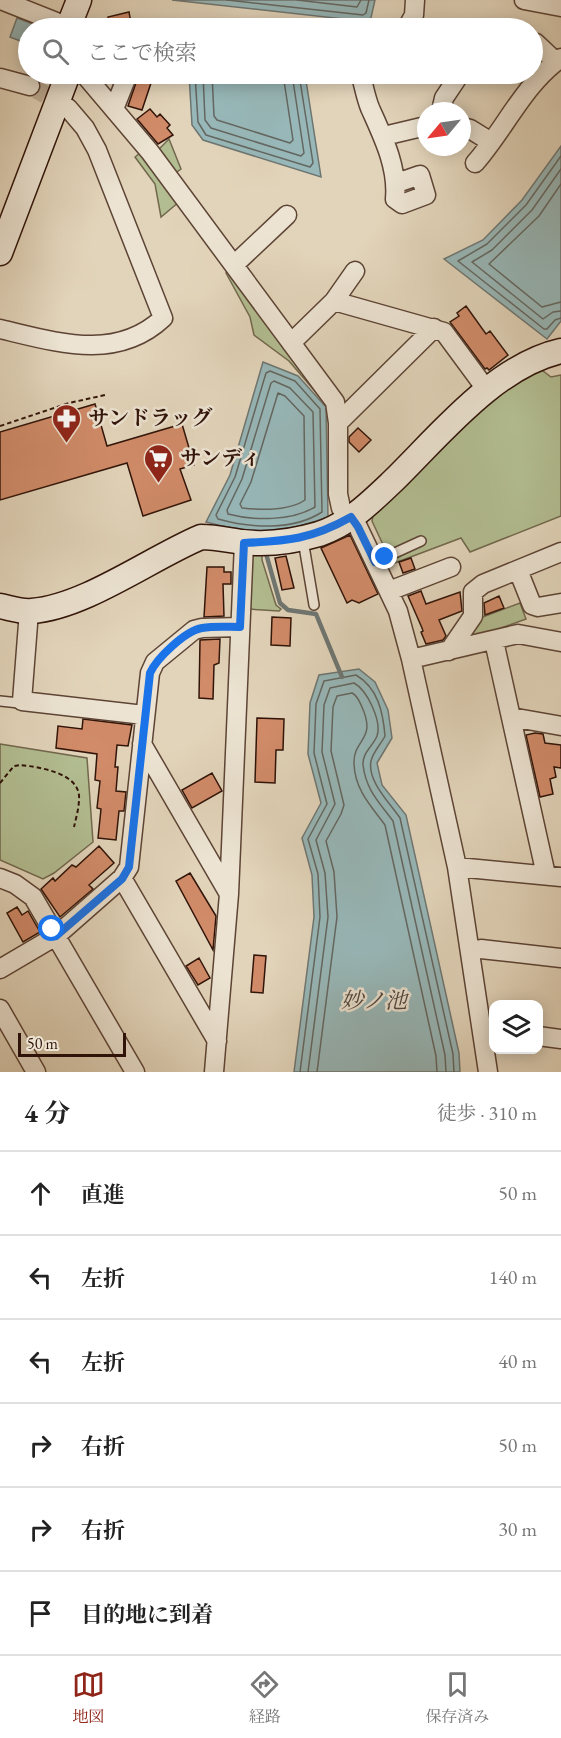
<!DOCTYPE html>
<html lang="ja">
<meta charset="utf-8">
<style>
:root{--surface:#fff;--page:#f6f6f6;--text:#222;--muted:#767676;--line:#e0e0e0;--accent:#8f2418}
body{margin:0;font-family:"EB Garamond","Noto Serif JP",serif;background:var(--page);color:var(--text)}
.controls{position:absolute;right:18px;bottom:18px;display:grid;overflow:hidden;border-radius:12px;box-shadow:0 3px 15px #0003}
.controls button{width:54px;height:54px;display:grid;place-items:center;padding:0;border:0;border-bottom:2px solid var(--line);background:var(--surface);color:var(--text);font:30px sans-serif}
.compass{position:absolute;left:417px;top:102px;width:54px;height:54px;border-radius:50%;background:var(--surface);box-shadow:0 3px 15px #0003;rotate:241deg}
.scale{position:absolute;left:18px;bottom:15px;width:108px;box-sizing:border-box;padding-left:6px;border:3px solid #311409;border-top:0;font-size:16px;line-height:21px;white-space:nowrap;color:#311409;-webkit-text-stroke:4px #ece3d2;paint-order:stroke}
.stop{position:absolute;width:18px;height:18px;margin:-14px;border:4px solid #1a73e8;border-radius:50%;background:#fff}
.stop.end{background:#1a73e8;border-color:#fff;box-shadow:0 2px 6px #0008}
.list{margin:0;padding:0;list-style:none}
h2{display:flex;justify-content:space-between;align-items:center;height:78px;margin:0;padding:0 24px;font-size:26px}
h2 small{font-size:20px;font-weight:400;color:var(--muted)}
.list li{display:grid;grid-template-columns:39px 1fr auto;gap:18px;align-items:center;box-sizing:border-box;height:84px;padding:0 24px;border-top:2px solid var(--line)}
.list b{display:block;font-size:22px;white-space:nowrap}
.list em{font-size:20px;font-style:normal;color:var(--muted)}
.icon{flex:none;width:33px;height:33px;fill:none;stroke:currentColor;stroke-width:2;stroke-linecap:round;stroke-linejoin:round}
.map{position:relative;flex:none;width:561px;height:1072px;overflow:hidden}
.search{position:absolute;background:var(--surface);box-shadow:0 3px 15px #0003;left:18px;right:18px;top:18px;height:66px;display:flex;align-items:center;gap:15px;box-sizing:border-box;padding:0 21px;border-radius:33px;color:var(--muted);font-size:22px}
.sheet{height:582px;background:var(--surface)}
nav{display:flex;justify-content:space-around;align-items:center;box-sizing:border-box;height:84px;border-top:2px solid var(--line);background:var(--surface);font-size:16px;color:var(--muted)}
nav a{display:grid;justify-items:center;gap:3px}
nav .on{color:var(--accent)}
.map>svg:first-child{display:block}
</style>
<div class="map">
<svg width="561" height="1072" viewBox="0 0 561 1072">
<rect width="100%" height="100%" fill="#e2d4ba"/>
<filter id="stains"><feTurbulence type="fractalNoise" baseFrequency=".00333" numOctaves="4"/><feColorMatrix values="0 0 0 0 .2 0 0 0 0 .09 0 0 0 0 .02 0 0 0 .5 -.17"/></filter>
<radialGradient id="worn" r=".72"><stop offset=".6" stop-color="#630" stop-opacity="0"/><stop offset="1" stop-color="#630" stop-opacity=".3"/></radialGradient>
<path fill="#b2bd91" stroke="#72684d" stroke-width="1.5" d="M169,139L181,169L174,174L157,151Z
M141,152L179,202L161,217L155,184L135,157Z
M230,270L325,403L289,361L254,335L250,317L226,273Z
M539,368L551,377L561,375V516L470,552L461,538L392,564L372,521L374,511L494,391Z
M262,550V560L276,605L281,609L279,611L248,609L252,554Z
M520,603L526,619L476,637H468L480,618Z
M0,744L87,758L93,842L54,873L43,879L0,860Z"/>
<path fill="#97b7b8" stroke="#6e7672" stroke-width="1.5" d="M172,0H375L370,22Z
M17,18L44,28H28V44L10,37Z
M189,74H305L321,177L203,140L192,125Z
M561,146V321L547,339L444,259L483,240L522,200Z
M263,362L298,376L326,407L328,517C281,534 254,535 206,522L230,475Z
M359,669L375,682L388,710L392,738L377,763L382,785L406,815L459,1053L460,1072H294L314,917L312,875L302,838L321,803L308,754L310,703L319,675Z"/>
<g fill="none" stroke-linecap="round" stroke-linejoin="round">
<path stroke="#646660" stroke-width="1.5" d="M227,0L363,15L366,13L369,0
M297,0L357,7L361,0
M195,74L198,122L206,135L310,167L313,163L299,74
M203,74L205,120L211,128L301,156L304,153L292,74
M212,74L214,116L217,120L290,143L293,140L283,74
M561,156L526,205L487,244L458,261L544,329H547L555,320L561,318
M561,169L532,210L492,250L472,262L543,319L553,312L561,311
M561,184L539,216L489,264L542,307L561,302
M270,371L295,381L320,409L322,512C293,531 250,528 218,519L216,515L235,477L266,373Z
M274,381L290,388L313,412L315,507C292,521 254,521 228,514L227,510L242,479L271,383Z
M278,393L285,396L304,416L305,500C289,511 261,510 242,508L240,504L251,482Z
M300,1072L320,917L318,874L308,839L327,804L314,753L316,704L324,681L356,675C378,688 383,712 385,736C381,744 373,752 371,761C367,781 390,803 400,818L453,1054L454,1072
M308,1072L328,917L325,873L316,840L335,804L322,752L324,705L330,688L354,683C367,690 382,721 377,736C373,746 362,753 363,765C366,790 379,802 393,821L445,1055L446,1072
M317,1072L337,917L334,872L326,841L341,814L344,805L331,751L333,707L337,696L352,693C358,696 359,701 362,707C377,741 353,738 354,764C355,790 371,806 385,825L436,1056L437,1072"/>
<path stroke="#6e7672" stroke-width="4.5" d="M265,550L280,603L288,610L316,614L342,677"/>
</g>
<path fill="#d18b69" stroke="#311409" stroke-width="1.5" d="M129,12L132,28H110L108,17Z
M139,74H154L142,110L128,106Z
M150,109L157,117L160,114L170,125L167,128L173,135L158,144L137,119Z
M466,306L486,334L490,331L508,355L489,370L487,368L485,369L450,322L459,316L457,313Z
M95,404L107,446L182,424L194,465L180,469L191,500L143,516L127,463L0,500V432Z
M358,428L371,440L359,452L349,442V437Z
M350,535L378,594L359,603L352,600L347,603L321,548Z
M286,556L294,588L282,590L275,558Z
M411,558L415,569L403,573L399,562Z
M207,567H224V572H231V584H223L224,616L204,617Z
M421,591L426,604L460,592L462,611L439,620L446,636L443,640L426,644L421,632L423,631L422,628L408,596Z
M499,596L504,608L485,615L484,603Z
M272,617L291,618L290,646L271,645Z
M220,639L219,663L214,665L213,699L199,698L200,640Z
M257,718L284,719L283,750H276L275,783L255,782Z
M83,719L132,725L128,746L117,745L115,767H118L116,791L126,792L124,811H119L116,840L98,838L101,809L97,808L100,781L95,780L97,754L56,748L58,726L82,729Z
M535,733L543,734L545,743L561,745V768L554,767L556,777L550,779L553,794L540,797L526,735Z
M212,773L222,791L192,808L182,790Z
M99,846L114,863L89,885L93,889L60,917L41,889L53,878L55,881L72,865L76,867Z
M190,873L216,916L213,950L176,881Z
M17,907L22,915L28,911L40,932L23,942L7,913Z
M254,955L266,956L263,993L251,992Z
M199,958L210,978L198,985L186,966Z"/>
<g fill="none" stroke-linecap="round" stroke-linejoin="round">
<path stroke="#bfae97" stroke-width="18" stroke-dasharray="18 9" stroke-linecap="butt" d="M30,86L67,107"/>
<defs>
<path id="lane" d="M303,540L314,605
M375,562L421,541
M0,701L19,703L22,701"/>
<path id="street" d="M1,0L69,27
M524,0L561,7
M407,28L414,15L415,0
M532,42L536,43L556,62
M84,74L150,152L335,402L338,423V494L341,508L358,527L398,611L411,659L457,867L488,1072
M364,74L361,76C364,87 366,98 370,108C383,137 398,167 395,199L402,204L426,195L420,175L397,183
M0,78L30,86
M114,109L128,74
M441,111L444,98L460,74
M462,127L470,129L491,142
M384,136L426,126
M475,163C505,129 524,84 561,58
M234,265L287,215
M334,301L444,332L486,389
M0,329C56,342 116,362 163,318L97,150L85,128L68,108
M291,343L334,301L355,271
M338,423L434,328
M518,570L532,605L538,607L561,603
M389,591L451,567
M29,611L22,701L144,715
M494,641L546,875
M449,651L473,616V592L483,584L561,552
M411,659L518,634L561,642
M511,717L561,726
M142,744L229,894
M457,867L561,877
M0,878L15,884L33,897L135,1072
M122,878L217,1041
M470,951L481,949L561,958
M0,969L56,936L122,878L129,867L150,673L155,662L194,630L202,628L240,627
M0,1009L36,1072
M538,1036L561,1039
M214,1072L229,894L244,543"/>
<path id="secondary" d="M68,28L79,0
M0,253L68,74
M0,606C10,608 21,612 32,611C85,607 151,558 201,537C215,537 228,540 242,542C266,545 295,541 319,534C349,524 371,502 393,481C440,435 495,366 561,351"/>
</defs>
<use href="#lane" stroke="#5d4435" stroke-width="12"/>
<use href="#street" stroke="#5d4435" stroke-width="21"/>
<use href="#secondary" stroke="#311409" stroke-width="27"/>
<path stroke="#311409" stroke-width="2" stroke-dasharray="4.5 3" stroke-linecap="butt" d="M0,426L69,403L105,395
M0,783L14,766L20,765C39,767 81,773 79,799C79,808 76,818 74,827"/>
<use href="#lane" stroke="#ece3d2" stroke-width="9"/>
<use href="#street" stroke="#ece3d2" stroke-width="18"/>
<use href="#secondary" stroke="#ece3d2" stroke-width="24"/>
</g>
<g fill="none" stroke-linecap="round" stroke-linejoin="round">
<path stroke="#1a73e8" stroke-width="8" d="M52,929L56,936L122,879L129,867L150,673C157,658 185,631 202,628C214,626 227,627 240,627L244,543C288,541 312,539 351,517L358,527L375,562L385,557"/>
</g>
<defs>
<symbol id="pharmacy-pin" viewBox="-11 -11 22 30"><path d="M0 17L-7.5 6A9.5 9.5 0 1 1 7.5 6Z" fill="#8f2418" stroke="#ece3d2"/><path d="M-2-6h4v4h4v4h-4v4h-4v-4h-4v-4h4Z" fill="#fff"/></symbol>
<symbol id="supermarket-pin" viewBox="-11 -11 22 30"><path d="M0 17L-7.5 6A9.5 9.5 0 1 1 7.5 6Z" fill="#8f2418" stroke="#ece3d2"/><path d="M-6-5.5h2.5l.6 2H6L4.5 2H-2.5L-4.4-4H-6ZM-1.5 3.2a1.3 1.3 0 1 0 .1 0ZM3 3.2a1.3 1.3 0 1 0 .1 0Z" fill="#fff"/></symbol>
</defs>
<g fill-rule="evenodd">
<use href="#pharmacy-pin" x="50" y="402" width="33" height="45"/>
<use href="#supermarket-pin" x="142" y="442" width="33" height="45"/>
</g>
<g text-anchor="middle" stroke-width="5" stroke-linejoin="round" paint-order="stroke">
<g font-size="21" font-weight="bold" fill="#311409" stroke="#ece3d2" text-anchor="start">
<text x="88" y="425">サンドラッグ</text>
<text x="180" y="465">サンディ</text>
</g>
<g font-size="22" font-style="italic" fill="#50453e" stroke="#ece3d2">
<text x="374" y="1008">妙ノ池</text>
</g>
</g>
<rect width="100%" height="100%" filter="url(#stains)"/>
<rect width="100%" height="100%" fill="url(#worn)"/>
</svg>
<div class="controls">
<button><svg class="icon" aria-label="layers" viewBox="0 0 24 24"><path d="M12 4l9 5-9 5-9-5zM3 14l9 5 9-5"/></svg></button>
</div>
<svg class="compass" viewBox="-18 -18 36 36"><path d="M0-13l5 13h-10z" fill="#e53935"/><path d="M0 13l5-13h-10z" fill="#767676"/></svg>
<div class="scale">50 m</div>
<div class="stop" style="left:52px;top:929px"></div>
<div class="stop end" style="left:385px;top:557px"></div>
<div class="search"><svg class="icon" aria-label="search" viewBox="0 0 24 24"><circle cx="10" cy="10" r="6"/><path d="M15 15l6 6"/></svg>ここで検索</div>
</div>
<section class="sheet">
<h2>4 分<small>徒歩 · 310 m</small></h2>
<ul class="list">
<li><svg class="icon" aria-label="ahead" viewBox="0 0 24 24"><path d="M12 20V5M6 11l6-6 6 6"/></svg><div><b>直進</b></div><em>50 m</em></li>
<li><svg class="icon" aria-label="left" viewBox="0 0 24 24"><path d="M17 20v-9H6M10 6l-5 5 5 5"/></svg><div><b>左折</b></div><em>140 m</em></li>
<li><svg class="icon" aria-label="left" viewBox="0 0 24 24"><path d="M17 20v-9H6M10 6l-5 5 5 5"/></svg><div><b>左折</b></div><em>40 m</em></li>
<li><svg class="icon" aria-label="right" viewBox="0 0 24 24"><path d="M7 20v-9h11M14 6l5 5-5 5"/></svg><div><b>右折</b></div><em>50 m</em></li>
<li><svg class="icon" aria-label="right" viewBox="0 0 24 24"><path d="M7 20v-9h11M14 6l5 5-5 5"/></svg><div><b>右折</b></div><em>30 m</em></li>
<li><svg class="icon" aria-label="arrive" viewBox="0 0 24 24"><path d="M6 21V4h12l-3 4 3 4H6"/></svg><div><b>目的地に到着</b></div></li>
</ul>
</section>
<nav>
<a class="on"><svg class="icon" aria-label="map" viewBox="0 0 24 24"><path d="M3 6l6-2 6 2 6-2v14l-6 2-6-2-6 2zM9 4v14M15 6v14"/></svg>地図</a>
<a><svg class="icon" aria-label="directions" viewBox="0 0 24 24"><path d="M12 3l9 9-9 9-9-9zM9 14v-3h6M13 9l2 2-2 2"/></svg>経路</a>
<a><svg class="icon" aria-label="saved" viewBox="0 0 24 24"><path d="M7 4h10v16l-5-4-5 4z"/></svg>保存済み</a>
</nav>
